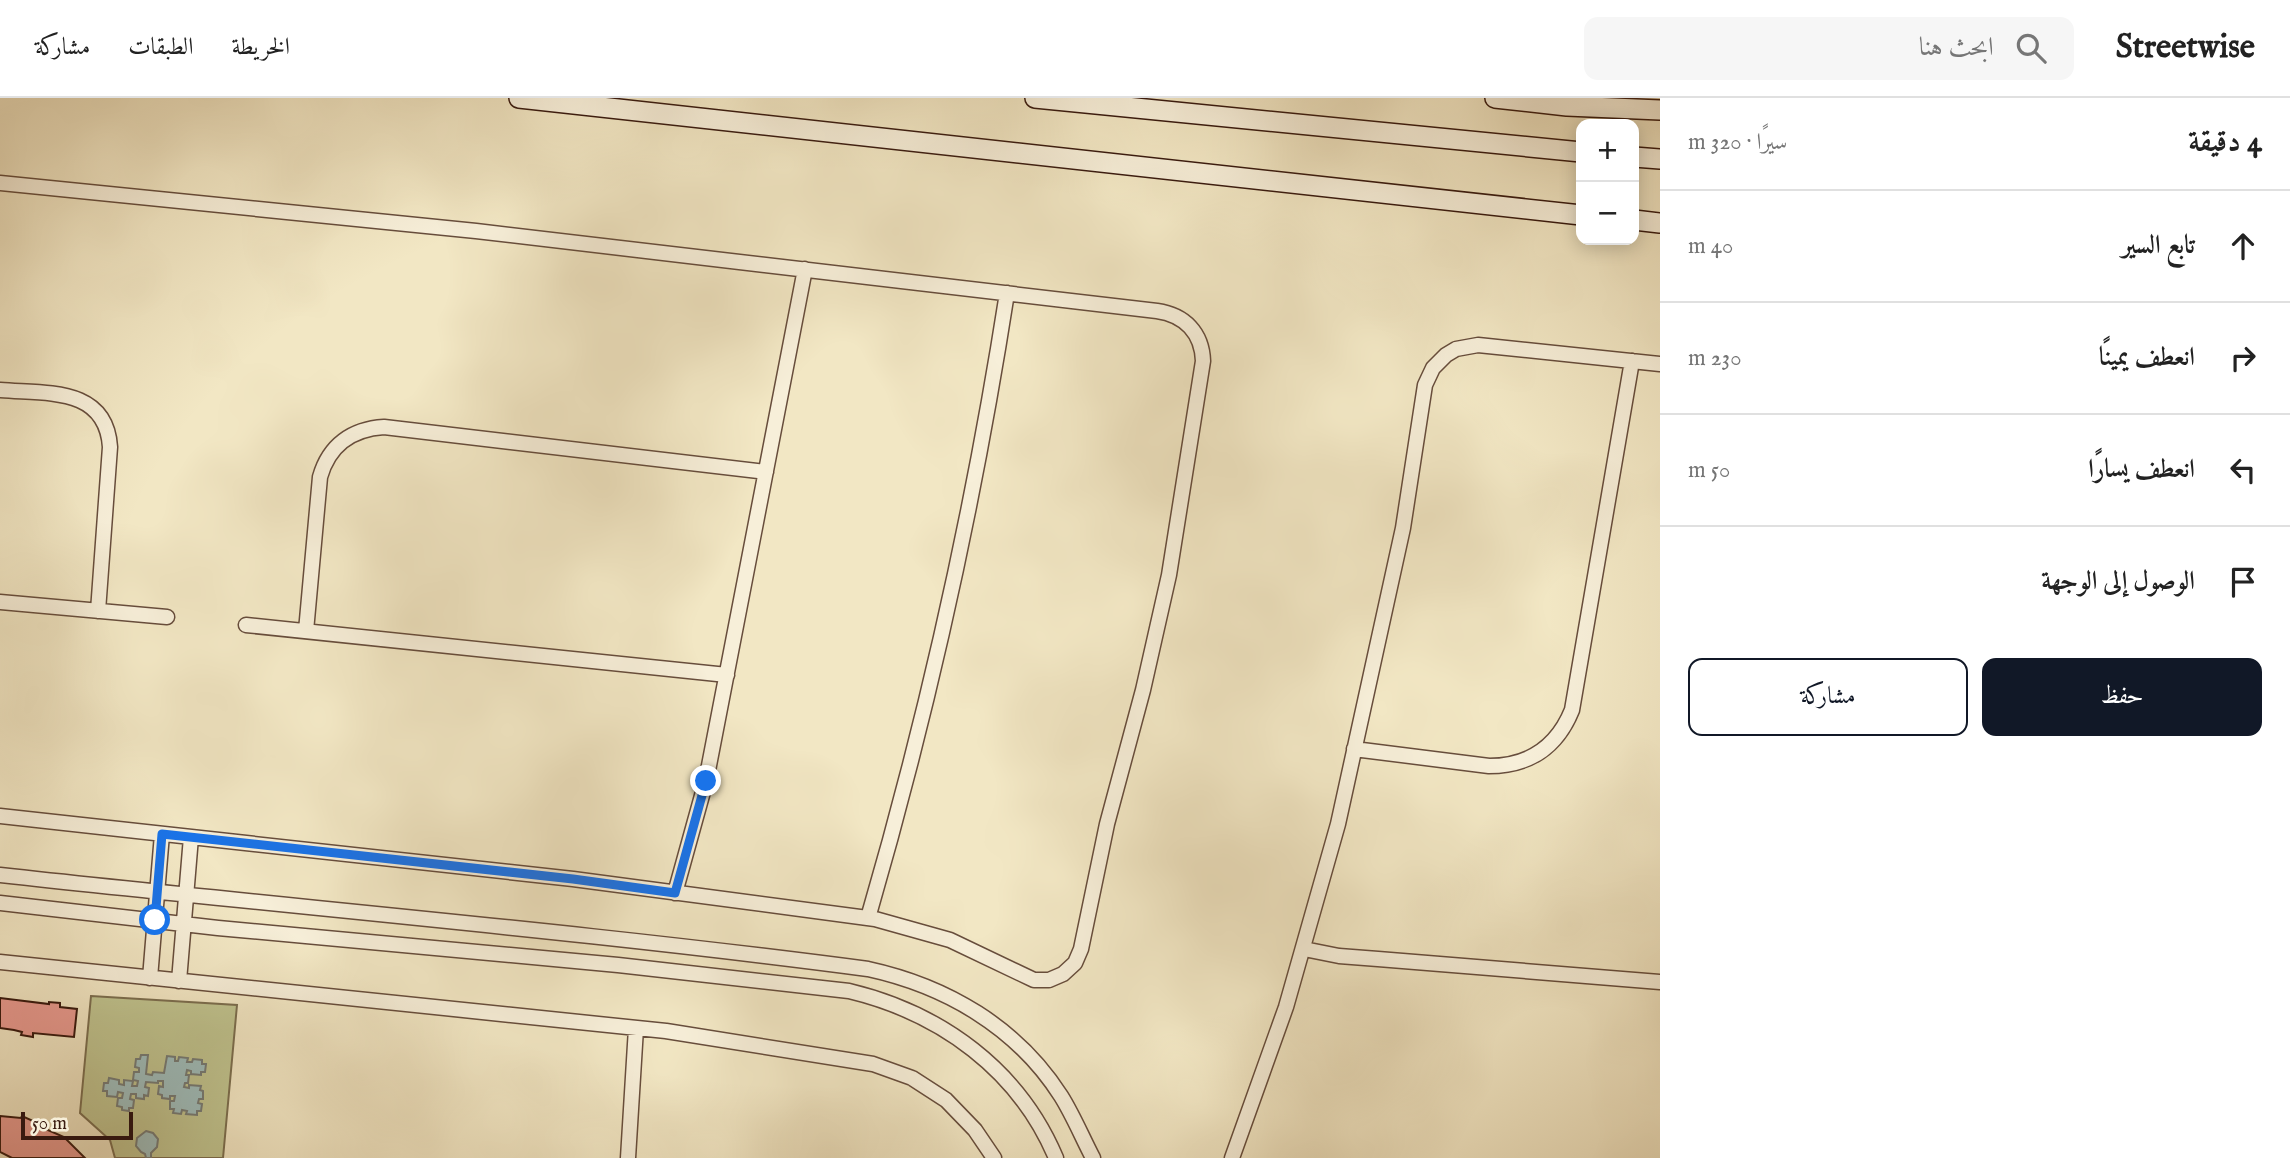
<!DOCTYPE html>
<html lang="ar">
<meta charset="utf-8">
<style>
:root{--surface:#fff;--page:#f6f6f6;--text:#222;--muted:#767676;--line:#e0e0e0;--accent:#111827}
body{margin:0;font-family:"IM FELL English",Amiri,serif;background:var(--page);color:var(--text);direction:rtl}
.controls{position:absolute;right:21px;top:21px;display:grid;overflow:hidden;border-radius:14px;box-shadow:0 4px 18px #0003}
.controls button{width:63px;height:63px;display:grid;place-items:center;padding:0;border:0;border-bottom:2px solid var(--line);background:var(--surface);color:var(--text);font:35px sans-serif}
.scale{position:absolute;left:21px;bottom:18px;width:112px;box-sizing:border-box;padding-left:7px;border:4px solid #391a0f;border-top:0;font-size:19px;line-height:24px;white-space:nowrap;color:#391a0f;-webkit-text-stroke:5px #f7efd9;paint-order:stroke}
.stop{position:absolute;width:21px;height:21px;margin:-16px;border:5px solid #1a73e8;border-radius:50%;background:#fff}
.stop.end{background:#1a73e8;border-color:#fff;box-shadow:0 2px 7px #0008}
.list{margin:0;padding:0;list-style:none}
h2{display:flex;justify-content:space-between;align-items:center;height:91px;margin:0;padding:0 28px;font-size:30px}
h2 small{font-size:23px;font-weight:400;color:var(--muted)}
.list li{display:grid;grid-template-columns:46px 1fr auto;gap:21px;align-items:center;box-sizing:border-box;height:112px;padding:0 28px;border-top:2px solid var(--line)}
.list b{display:block;font-size:26px;white-space:nowrap}
.list em{font-size:23px;font-style:normal;color:var(--muted)}
.actions{display:flex;gap:14px;padding:21px 28px}
.actions a{flex:1;padding:16px 0;border:2px solid var(--accent);border-radius:14px;text-align:center;font-size:24px;color:var(--accent)}
.actions .main{background:var(--accent);color:#fff}
.icon{flex:none;width:38px;height:38px;fill:none;stroke:currentColor;stroke-width:2;stroke-linecap:round;stroke-linejoin:round}
.map{position:relative;flex:none;width:1660px;height:1060px;overflow:hidden;direction:ltr}
header{display:flex;align-items:center;gap:42px;box-sizing:border-box;height:98px;padding:0 35px;background:var(--surface);border-bottom:2px solid var(--line)}
header strong{font-size:33px}
nav{display:flex;gap:38px;margin-inline-start:auto;font-size:24px}
.search{width:490px;height:63px;background:var(--page);display:flex;align-items:center;gap:18px;box-sizing:border-box;padding:0 24px;border-radius:14px;color:var(--muted);font-size:26px}
main{display:flex}
aside{flex:1;background:var(--surface)}
.map>svg:first-child{display:block}
</style>
<header>
<strong>Streetwise</strong>
<div class="search"><svg class="icon" aria-label="search" viewBox="0 0 24 24"><circle cx="10" cy="10" r="6"/><path d="M15 15l6 6"/></svg>ابحث هنا</div>
<nav><a>الخريطة</a><a>الطبقات</a><a>مشاركة</a></nav>
</header>
<main>
<aside>
<h2>4 دقيقة<small>سيرًا · 320 m</small></h2>
<ul class="list">
<li><svg class="icon" aria-label="ahead" viewBox="0 0 24 24"><path d="M12 20V5M6 11l6-6 6 6"/></svg><div><b>تابع السير</b></div><em>40 m</em></li>
<li><svg class="icon" aria-label="right" viewBox="0 0 24 24"><path d="M7 20v-9h11M14 6l5 5-5 5"/></svg><div><b>انعطف يمينًا</b></div><em>230 m</em></li>
<li><svg class="icon" aria-label="left" viewBox="0 0 24 24"><path d="M17 20v-9H6M10 6l-5 5 5 5"/></svg><div><b>انعطف يسارًا</b></div><em>50 m</em></li>
<li><svg class="icon" aria-label="arrive" viewBox="0 0 24 24"><path d="M6 21V4h12l-3 4 3 4H6"/></svg><div><b>الوصول إلى الوجهة</b></div></li>
</ul>
<div class="actions"><a class="main">حفظ</a><a>مشاركة</a></div>
</aside>
<div class="map">
<svg width="1660" height="1060" viewBox="0 0 1660 1060">
<rect width="100%" height="100%" fill="#f2e7c4"/>
<filter id="stains"><feTurbulence type="fractalNoise" baseFrequency=".00286" numOctaves="4"/><feColorMatrix values="0 0 0 0 .2 0 0 0 0 .09 0 0 0 0 .02 0 0 0 .5 -.17"/></filter>
<radialGradient id="worn" r=".72"><stop offset=".6" stop-color="#630" stop-opacity="0"/><stop offset="1" stop-color="#630" stop-opacity=".3"/></radialGradient>
<path fill="#c0c490" stroke="#7c6f50" stroke-width="2" d="M91,898L237,907L223,1060H115L110,1042L80,1015Z"/>
<path fill="#9fbebd" stroke="#767c77" stroke-width="2" d="M141,957H148L146,976L152,977L153,974L164,975L167,958L175,959V963H178L179,959L188,960L187,964H192L193,961L202,962V966H206L205,974H201V977L191,976V973L187,972L186,977H189L188,985H185L184,989L189,990V987L201,988L200,992L203,993V1001H199L198,1005L202,1006L201,1013H197V1017L186,1016L187,1013L182,1012L181,1016L173,1015L174,1011H170V1003H174L175,998H170V1001L162,1000V997L158,996L159,988L163,989V983H158V985L146,984L145,989L149,990L148,998L144,997V1001L136,1000V996H131L130,1001L134,1002L133,1010H129V1013L122,1012V1009L117,1008L118,1000H122L123,995L118,994L117,999L107,998V993H103L104,985H108L109,980L119,982V986L124,987V982L133,983L132,988H137L138,983L133,982L134,974H139V970L135,969L136,961H140Z
M146,1033L153,1035L158,1041L157,1049L151,1055V1060H146L145,1056L141,1054L136,1048L137,1040Z"/>
<path fill="#e89a90" stroke="#391a0f" stroke-width="2" d="M0,900L49,906V904L60,905V909L77,911L74,939L33,935V939L21,937L22,934L14,932L0,930Z
M0,1018L21,1020L22,1018L42,1027L41,1029L64,1039L85,1060H12L0,1054Z"/>
<g fill="none" stroke-linecap="round" stroke-linejoin="round">
<defs>
<path id="street" d="M0,85L476,133L1157,213C1185,217 1202,235 1203,263L1169,477L1143,592L1107,726L1081,851L1075,865L1063,876L1049,882H1034L950,842L875,821L573,781L0,718
M0,292C45,296 106,288 110,349L98,513
M0,504L167,519
M246,527L727,577
M306,533L320,379C329,347 352,331 384,329L766,374
M1354,651L1489,668C1529,668 1557,649 1572,612L1632,263
M0,777C289,809 579,833 868,871C946,888 1017,929 1061,998C1073,1017 1082,1039 1093,1060
M675,795L706,683L805,171
M0,805L218,830L618,867L849,893C941,915 1019,972 1056,1060
M868,820C928,614 974,407 1007,195
M1304,851L1339,858L1378,861L1660,884
M0,864L666,933L873,966L912,980L946,1002L975,1032L994,1060
M150,880L162,736
M179,883L191,739
M628,1060L636,930
M1232,1060L1286,909L1338,726L1403,430L1425,287L1433,270L1446,257L1456,251L1478,247L1660,266"/>
<path id="secondary" d="M519,0L1581,117
M1035,0L1581,54
M1495,0L1567,8L1660,12
M1634,59L1660,61
M1634,122L1660,125"/>
</defs>
<use href="#street" stroke="#674d3c" stroke-width="17"/>
<use href="#secondary" stroke="#391a0f" stroke-width="22"/>
<use href="#street" stroke="#f7efd9" stroke-width="14"/>
<use href="#secondary" stroke="#f7efd9" stroke-width="19"/>
</g>
<g fill="none" stroke-linecap="round" stroke-linejoin="round">
<path stroke="#1a73e8" stroke-width="9" d="M155,822L162,736L573,781L675,795L706,683"/>
</g>
<rect width="100%" height="100%" filter="url(#stains)"/>
<rect width="100%" height="100%" fill="url(#worn)"/>
</svg>
<div class="controls">
<button>+</button>
<button>−</button>
</div>
<div class="scale">50 m</div>
<div class="stop" style="left:155px;top:822px"></div>
<div class="stop end" style="left:706px;top:683px"></div>
</div>
</main>
